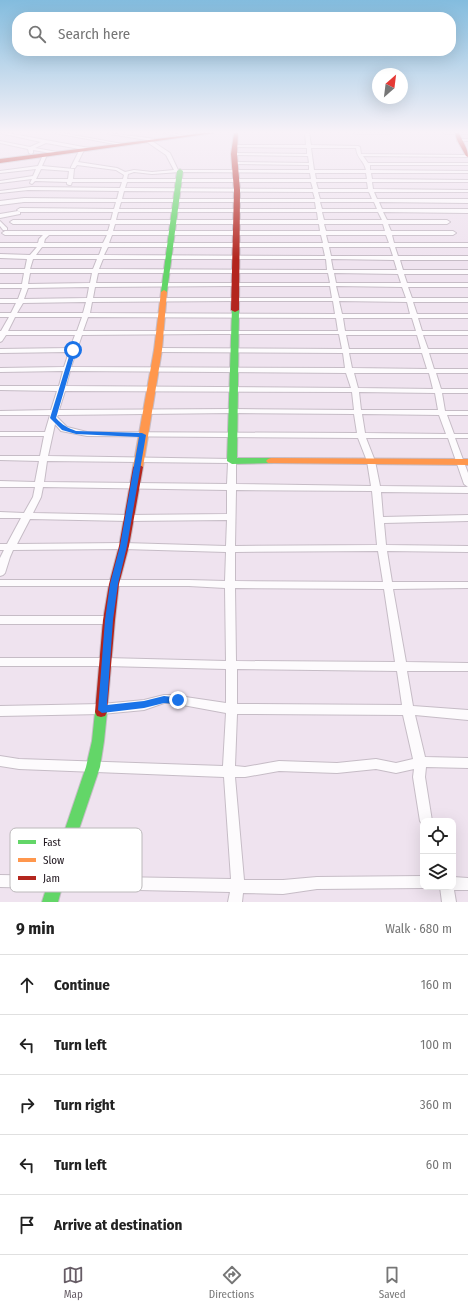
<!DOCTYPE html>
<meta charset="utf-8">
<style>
:root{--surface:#fff;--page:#f6f6f6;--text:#222;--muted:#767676;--line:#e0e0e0;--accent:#675d66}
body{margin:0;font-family:"Fira Sans Condensed",sans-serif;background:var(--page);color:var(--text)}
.controls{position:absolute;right:12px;bottom:12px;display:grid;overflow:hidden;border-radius:8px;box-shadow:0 4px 16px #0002}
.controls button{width:36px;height:36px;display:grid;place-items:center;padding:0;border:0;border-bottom:1px solid var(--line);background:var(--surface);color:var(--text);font:20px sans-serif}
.compass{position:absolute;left:372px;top:68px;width:36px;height:36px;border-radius:50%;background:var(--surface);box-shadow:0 4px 16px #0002;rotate:28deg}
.stop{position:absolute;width:12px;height:12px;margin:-9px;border:3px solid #1a73e8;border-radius:50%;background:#fff}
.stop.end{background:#1a73e8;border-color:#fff;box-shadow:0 1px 4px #0008}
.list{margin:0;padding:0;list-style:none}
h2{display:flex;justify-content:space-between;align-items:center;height:52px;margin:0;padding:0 16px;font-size:17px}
h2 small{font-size:13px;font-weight:400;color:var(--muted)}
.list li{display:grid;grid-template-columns:26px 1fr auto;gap:12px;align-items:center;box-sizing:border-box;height:60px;padding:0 16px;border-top:1px solid var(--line)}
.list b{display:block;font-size:15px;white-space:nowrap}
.list em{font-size:13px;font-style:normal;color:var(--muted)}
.icon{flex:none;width:22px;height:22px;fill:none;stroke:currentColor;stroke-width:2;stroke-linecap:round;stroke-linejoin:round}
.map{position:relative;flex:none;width:468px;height:902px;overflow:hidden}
.search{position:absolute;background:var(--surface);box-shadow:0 4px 16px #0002;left:12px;right:12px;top:12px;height:44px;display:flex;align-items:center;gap:10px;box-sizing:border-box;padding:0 14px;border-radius:16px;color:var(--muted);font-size:15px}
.sheet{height:352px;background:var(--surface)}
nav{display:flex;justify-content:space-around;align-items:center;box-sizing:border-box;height:56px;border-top:1px solid var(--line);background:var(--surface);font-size:11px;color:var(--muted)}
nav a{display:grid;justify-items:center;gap:2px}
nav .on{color:var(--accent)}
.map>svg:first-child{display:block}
</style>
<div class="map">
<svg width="468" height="902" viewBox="0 0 468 902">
<rect width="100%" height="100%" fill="#efe3ef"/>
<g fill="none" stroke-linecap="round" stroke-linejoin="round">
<defs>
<path id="street" d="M0,133H7L89,148V150H84L78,162L117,168L125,172L134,170L152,172L174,170L166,155L147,142V140L110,134L108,133L156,139V141H152L170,153L178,170H309V165L236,164L234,163L236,162L309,163L308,156L234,155L232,154L234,153L307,154V148L235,147L233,146L235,145H306L305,133H309L311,145L358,146L360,147L361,154L468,155V157L363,156L368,163H468V165H370V170L468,171V173H371L372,179L468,180V182H372L373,189L468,190V192H374L377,199H468V203L379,202L382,209H468V213L383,212L387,220H447L450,222L447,224H388L391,231H453L456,233L453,235H392L394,243H468V247H395L398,256H468V260H400L403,270H468V274H404L407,283H468V287H408L412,298H468V302H413L417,314H468V318H418L422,331H468V335H423L428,349H468V353H429L434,369H468V373H436L441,389H468V393H442L445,411H468V415H447L454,434H468V438H455L468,473V487L464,484L448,438H366L375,461L380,486L468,487V493L381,492L383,517L468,515V521L384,523L386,545L468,546V552L387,551L392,582H468V588L393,589L406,662L468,663V671H407L413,706L468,710V720L415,715L425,757L468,758V768L426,767L425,777L432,821H423V826L420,821L413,777L414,769L396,773L376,769L337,773L279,771L245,777H235L244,880H283L317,877L423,876V887H427L423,888L317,889L283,894L243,893L242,902H228L230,892L0,887V875L231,879L224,777L19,769L0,766V756L19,759L223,766L226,713L172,703H164L144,710L102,714L0,716V706L102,704L144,700L164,695H172L226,703V669L106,666H0V658H106L226,661L225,588L189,586H0V580H189L225,581L226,552L124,549L13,550L10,557L5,573L3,575L0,576V558L4,550H0V544H7L21,518H0V512L24,513L33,497L35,487H0V481L35,482L39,461L0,460V456H40L44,436H0V432H45L50,415H0V411L51,410L57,391L0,390V386H59L63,371L0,372V368L64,367L69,352L0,353V349L70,348L75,335H6L2,341L0,342V331H1L9,317H0V313H11L16,303H0V299H18L22,288H0V284H22L24,273H0V269H25L27,259L0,258V254L30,255L37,247H0V243H38L39,239L43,235H5L2,233L5,231H108L110,224H13L10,222L13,220H111L113,212H20L17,210L20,208L114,209L116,202H24L0,205V201L24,198L117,199L119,191L28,190L0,193V191L31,187L120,188L122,182H72L71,185H69L67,184V182L35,181L32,184L30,183L32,179L0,183V181L33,176L36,169L0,173V171L38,166L43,155L45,154L47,155L42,166L74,169L73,179H123L124,175L116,170L77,165L75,168H71V167L80,149L46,143L35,148L57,152V154L33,150V153L31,154L29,153L28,149L0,143V141L30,147L41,142ZM311,148H356C357,159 364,160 366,170H314ZM41,169L69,171L68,179H36ZM134,172L152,174L180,172L310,173L311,179H127L128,174ZM315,173H366L367,179H316ZM127,182H311L313,189L125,188ZM316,182H367L368,189H318ZM124,191L313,192L315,199H122ZM318,192H369L372,199H320ZM121,202H315L316,209H119ZM320,202H374L377,209H322ZM118,212H317L318,220H116ZM322,212H378L382,220H324ZM115,224H319L320,231H113ZM324,224H383L385,231H326ZM49,235H107L103,243H44L45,239ZM112,235H321L323,243H109ZM326,235H386L389,243H328ZM42,247H102L99,255H36ZM108,247H323L325,256L104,255ZM329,247H390L393,256H331ZM33,259H97L93,269H30ZM103,259H326L327,270L99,269ZM331,259L394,260L397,270H333ZM30,273H92L90,283L28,284ZM98,273H328L330,283H96ZM334,273L398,274L401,283H336ZM234,286H330L332,298H93L95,287ZM336,286L402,287L406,298H339ZM89,287L87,298L24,299L28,288ZM234,301H333L335,314L90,313L92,302ZM339,301L407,302L410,314H342ZM86,302L83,313H17L23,303ZM15,317H82L77,331H8ZM88,317L336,318L338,331H83ZM343,318H412L416,331H345ZM212,334H339L342,349L158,348L155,350L158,352L343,353L345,368L71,367L82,335ZM346,335H417L421,349H349ZM349,353H422L427,369L352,368ZM70,371L346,373L351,388L66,386ZM354,373H429L433,389L358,388ZM65,391L352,392L354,410L233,409L59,410ZM359,392L435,393L438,410H361ZM233,413L354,414L357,433L87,432L67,427L57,417L58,415ZM362,414L439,415L446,434L365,433ZM55,424L61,431L87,436L358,438L367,461L371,486L236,484V461L232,459L48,456ZM47,461L228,463L227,484L44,482ZM43,487L227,490V514L128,515L33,513L41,497ZM236,490L372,491L377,545L235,546ZM30,519L128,521L227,520L226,546L124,543L17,544ZM378,551L383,582L235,581V552ZM235,588L384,589L395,662L236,661ZM237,669L397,671L402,705L237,704ZM237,714L403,715L413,759L396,763L376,759L337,763L279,761L245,767L235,766Z
M55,133H62L122,144L120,145Z
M163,133H171L187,136L185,137Z
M354,133H391L389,134H356Z
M444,133H468V134H446Z
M459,139H468V141H457V140Z
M18,211L20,212V214L0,218V214Z
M0,221L7,228V230H3L0,226Z
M0,616H109L113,617L114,620L113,623L109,624H0Z
M453,877L468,878V890H454L456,902H442L440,887H453Z"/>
<path id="fast" d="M180,169L183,171L167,292L164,294L161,292L177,171Z
M232,308H235L239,310L237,458H271L274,459L276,461L274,463L232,464L227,461Z
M101,707L105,708L107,712L104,741L100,767L72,850L58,902H42L58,850L86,767L92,741L95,712L97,708Z"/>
<path id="slow" d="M164,290L167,292L162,350L143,467L138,470L133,467L154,350L161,292Z
M271,458L468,459V465L268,463L266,461L268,459Z"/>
<path id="jam" d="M204,133H214L0,163V159Z
M234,133H238L237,154L240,190L239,310L235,312L231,310L234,190L231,154Z
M455,133H459C462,141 468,148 468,157L466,156L457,140Z
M138,464L143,467L129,546L119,584L115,620L107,712L105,716L101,717L97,716L95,712L103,620L109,584L119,546L133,467Z"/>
</defs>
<use href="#street" stroke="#c6bcc6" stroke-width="2"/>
<use href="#fast" stroke="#c6bcc6" stroke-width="2"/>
<use href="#slow" stroke="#c6bcc6" stroke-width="2"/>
<use href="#jam" stroke="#c6bcc6" stroke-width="2"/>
<use href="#street" fill="#fdfbfd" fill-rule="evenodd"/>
<use href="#fast" fill="#63d668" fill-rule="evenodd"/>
<use href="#slow" fill="#ff974d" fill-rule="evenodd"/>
<use href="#jam" fill="#b3261e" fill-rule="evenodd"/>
</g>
<linearGradient id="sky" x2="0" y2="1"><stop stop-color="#83bcde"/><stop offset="0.51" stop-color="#f8f2f8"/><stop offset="1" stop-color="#f8f2f8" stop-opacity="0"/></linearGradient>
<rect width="468" height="259" fill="url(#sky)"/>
<path fill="#1a73e8" d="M73,349L76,350L56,418C62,425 68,428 76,431L142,433L146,435L127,546L118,584L113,620L107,705L144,701L164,696L181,698L182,700L178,704L164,703L144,708L102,713L98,710L105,620L110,584L120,546L139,437L76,434L62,430L50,418L71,350Z"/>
<rect x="10" y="828" width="132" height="64" rx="6" fill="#fff" stroke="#bcb9bb" stroke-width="1"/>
<rect x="18" y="840" width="18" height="4" fill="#63d668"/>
<rect x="18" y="858" width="18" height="4" fill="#ff974d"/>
<rect x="18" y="876" width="18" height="4" fill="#b3261e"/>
<g font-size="11" fill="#1e151d">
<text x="43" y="846">Fast</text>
<text x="43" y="864">Slow</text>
<text x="43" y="882">Jam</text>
</g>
</svg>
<div class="controls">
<button><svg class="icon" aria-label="locate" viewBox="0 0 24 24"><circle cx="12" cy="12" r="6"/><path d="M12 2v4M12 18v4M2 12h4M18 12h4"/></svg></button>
<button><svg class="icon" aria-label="layers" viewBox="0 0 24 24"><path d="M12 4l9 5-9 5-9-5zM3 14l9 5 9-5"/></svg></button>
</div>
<svg class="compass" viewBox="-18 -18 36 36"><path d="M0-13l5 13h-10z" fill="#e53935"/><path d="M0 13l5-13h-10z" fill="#767676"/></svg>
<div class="stop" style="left:73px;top:350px"></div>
<div class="stop end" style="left:178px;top:700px"></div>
<div class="search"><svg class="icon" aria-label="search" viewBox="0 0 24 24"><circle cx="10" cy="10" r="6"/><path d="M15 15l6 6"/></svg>Search here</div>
</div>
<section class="sheet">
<h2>9 min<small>Walk · 680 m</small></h2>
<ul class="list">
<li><svg class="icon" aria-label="ahead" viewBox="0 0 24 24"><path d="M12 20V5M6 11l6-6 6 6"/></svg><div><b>Continue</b></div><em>160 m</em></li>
<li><svg class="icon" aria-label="left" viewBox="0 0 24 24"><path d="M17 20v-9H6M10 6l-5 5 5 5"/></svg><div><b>Turn left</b></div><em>100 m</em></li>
<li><svg class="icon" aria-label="right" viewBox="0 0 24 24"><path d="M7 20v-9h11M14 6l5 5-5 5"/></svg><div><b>Turn right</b></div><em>360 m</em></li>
<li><svg class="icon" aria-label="left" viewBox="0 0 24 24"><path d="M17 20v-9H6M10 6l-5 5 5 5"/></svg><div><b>Turn left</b></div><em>60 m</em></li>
<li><svg class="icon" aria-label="arrive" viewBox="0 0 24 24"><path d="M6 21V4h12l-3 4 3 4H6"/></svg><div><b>Arrive at destination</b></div></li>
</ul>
</section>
<nav>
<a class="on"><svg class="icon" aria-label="map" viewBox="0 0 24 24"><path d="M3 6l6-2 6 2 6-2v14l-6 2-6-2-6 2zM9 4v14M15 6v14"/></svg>Map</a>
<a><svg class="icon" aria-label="directions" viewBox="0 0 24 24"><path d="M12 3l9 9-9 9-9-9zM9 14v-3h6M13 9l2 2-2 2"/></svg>Directions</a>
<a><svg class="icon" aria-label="saved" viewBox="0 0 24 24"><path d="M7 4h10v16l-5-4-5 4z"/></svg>Saved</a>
</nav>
